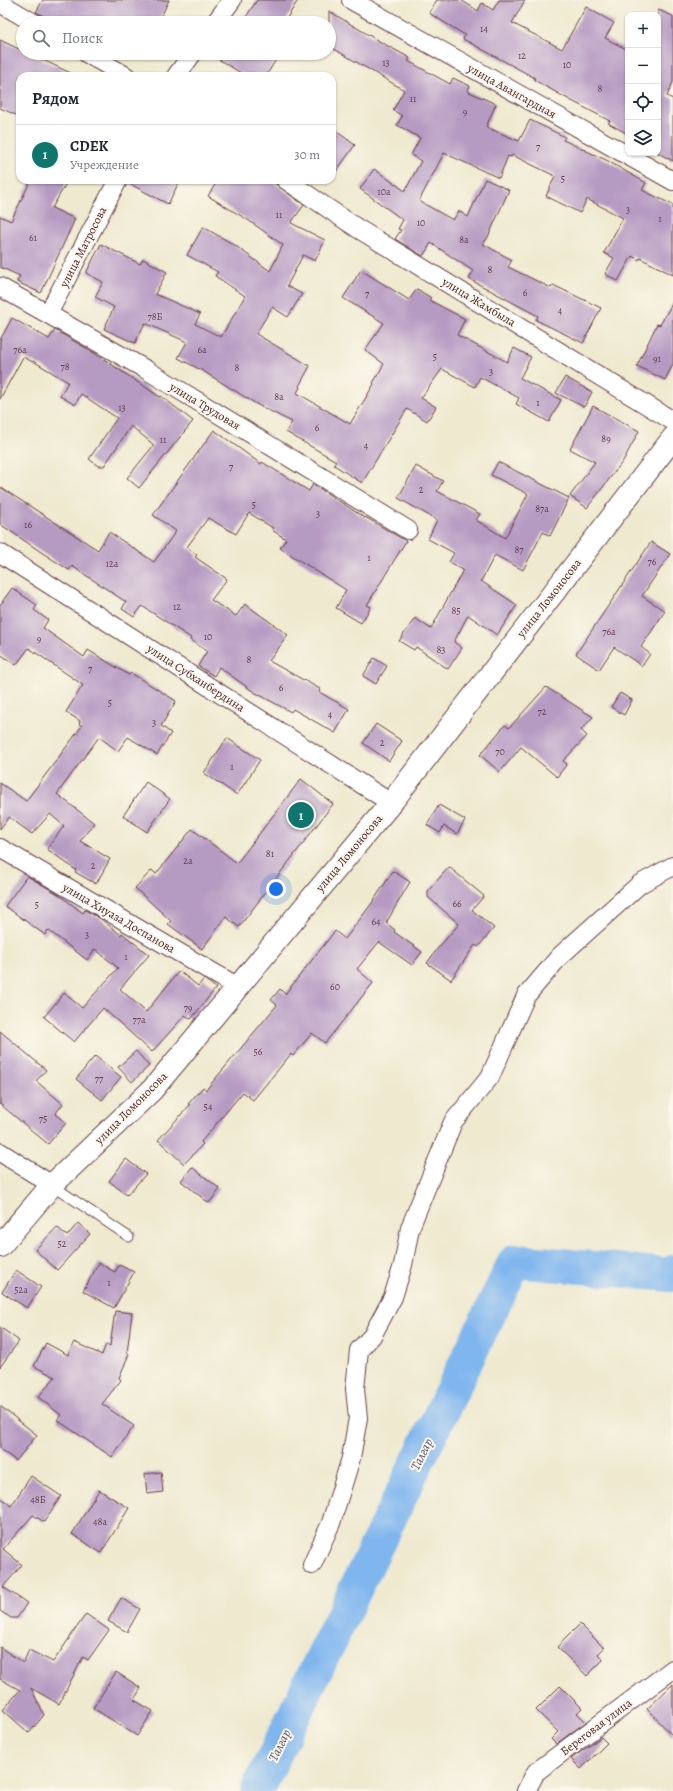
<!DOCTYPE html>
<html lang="ru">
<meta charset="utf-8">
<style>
:root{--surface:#fff;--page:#f2f2f3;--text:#1f2937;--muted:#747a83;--line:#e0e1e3;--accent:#0f766e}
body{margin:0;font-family:Alegreya,serif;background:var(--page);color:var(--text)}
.controls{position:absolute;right:12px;top:12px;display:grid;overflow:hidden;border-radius:8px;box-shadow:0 1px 3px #0004}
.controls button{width:36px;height:36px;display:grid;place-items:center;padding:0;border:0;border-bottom:1px solid var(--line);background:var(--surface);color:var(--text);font:20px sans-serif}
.you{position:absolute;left:276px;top:889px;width:14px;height:14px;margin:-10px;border:3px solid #fff;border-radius:50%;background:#1a73e8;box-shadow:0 0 0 6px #1a73e833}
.badge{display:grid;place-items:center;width:26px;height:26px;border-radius:50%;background:var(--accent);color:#fff;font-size:13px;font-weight:700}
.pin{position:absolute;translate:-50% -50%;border:2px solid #fff;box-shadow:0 1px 4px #0006}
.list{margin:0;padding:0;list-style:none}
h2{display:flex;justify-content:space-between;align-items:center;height:52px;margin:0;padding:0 16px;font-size:17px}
h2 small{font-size:13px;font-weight:400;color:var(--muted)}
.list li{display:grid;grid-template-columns:26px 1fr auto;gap:12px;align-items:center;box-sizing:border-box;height:60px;padding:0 16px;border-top:1px solid var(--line)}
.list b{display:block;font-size:15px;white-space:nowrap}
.list p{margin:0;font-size:13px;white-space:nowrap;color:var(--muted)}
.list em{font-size:13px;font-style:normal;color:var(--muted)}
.icon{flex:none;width:22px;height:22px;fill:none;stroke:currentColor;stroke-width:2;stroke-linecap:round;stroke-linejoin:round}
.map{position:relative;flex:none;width:673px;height:1791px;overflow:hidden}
.search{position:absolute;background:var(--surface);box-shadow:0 1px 3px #0004;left:16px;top:16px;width:320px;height:44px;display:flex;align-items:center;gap:10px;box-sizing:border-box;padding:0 14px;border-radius:22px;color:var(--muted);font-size:15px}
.panel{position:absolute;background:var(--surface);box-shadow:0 1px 3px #0004;left:16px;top:72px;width:320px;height:112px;border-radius:12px}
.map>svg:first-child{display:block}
</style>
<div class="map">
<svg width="673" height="1791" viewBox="0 0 673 1791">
<rect width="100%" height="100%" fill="#fbf7ec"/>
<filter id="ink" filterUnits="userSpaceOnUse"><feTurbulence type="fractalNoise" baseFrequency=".025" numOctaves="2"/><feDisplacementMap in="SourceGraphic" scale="8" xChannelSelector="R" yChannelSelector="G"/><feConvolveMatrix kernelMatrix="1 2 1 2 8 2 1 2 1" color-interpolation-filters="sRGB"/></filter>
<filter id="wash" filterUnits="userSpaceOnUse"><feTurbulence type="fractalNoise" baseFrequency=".012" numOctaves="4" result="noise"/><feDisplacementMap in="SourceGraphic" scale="16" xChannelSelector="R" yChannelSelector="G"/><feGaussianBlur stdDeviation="0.9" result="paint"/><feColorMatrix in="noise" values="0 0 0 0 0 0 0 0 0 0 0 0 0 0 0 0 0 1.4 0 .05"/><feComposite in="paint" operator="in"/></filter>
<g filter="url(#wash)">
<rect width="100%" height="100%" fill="#efe9cf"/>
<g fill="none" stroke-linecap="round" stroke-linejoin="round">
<path stroke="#7fb6ee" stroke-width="34" d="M257,1791L515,1261L671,1275L673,1272"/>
</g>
<g id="blocks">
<path fill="#b59ac2" d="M43,0H169L158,23H57L36,12Z
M257,0H298L284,23H242Z
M437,0H461L478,11L482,3L493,10L499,0H525L512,23L562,49L586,7L614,23L605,38L628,50V134L608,123L610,121L570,100L534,80L535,78L463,39L465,35L429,13Z
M658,10L673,16V82L667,96L673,99V161L658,153Z
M329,11L377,40L410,58L408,61L450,84L453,78L470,86L467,91L496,104L486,127L519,141L530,120L565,137L563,140L606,160L646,183L642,190L673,205V275L640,258L639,260L632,256L618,281L605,274L614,258L604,253L623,218L587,199L580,213L546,196L555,176L512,155L511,157L508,156L499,178L444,153L419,201L453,220L459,211L468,217L485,179L509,190L488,237L483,244L512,260L508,267L551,288L553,285L601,308L583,343L536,320L538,316L469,279L473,271L431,243L423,256L395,239L401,230L398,229L403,220L360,189L374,169L405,191L421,161L411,155L420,138L397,125L402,116L393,110L404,90L329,46Z
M0,40L23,51V53H28L77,76H20V106L16,115L0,108Z
M208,53H280L266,76H246Z
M332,128L355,145L332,177Z
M31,180H68L52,208L75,219L41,293L17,282L20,276L0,267V216L11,221Z
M128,180H180L168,204L128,183Z
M218,180H270L304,205L291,223L325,240L315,261L303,255L287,286L302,294L288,317L272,307L256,334L310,366L299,386L300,387L297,393L350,424L374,384L373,383L384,364L365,350L384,323L343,298L361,270L409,300L417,289L431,298L429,300L465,319L457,335L507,362L514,348L531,357L520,378L561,400L549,422L516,404L519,398L480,377L475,387L442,369L421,398L436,407L427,421L407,409L362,483L334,465L336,461L286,432L292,422L258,405L203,371L178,358L187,342L145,323L135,343L104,329L114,307L95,297L103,282L86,273L101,244L140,264L143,259L167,272L155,294L200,314L195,324L221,337L245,296L215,276L218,272L187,255L203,227L233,244L270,271L283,245L248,220L208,196Z
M673,302V364L665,380L637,366L657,324L660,325Z
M12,318L49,339L55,330L96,354L160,397L161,396L193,421L139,488L127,478L154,445L131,426L104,466H98L89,459L117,418L81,394L75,405L60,396L68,382L33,361V362L23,357L0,399V340Z
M565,377L592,392L584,407L556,393Z
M593,406L639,431L623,461L587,508L570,496L595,462L570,449Z
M214,430L261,464L262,462L309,491L313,484L365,518V517L406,541L367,605L371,607L361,623L336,608L346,590L280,548L286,539L272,530L273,528L249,513L236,534L208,518L187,547L197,555L195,557L227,579L211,600L236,616L245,604L288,635L269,661L320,689L319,692L349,709L335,733L293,709L291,712L254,692L219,667L214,676L198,666L207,651L190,640L191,638L142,606L134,617L122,609L126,602L72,566L69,570L44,554L0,524V487L98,550L109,532L154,562L176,531L153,515Z
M498,462L569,498L550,536L543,532L523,570L495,555L481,581L517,605L497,635L468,615L454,642L462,648L448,669L416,647L414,650L399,641L415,618L431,629L463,570L449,562L454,553L428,539L437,520L398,498L416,466L443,481L437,491L480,514L476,520L505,538L528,494L491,475Z
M651,542L670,554L642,596L665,611L641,647L650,654L642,666L614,647L599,670L576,654Z
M12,588L37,605L34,610L48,620L43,628L84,657L88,650L129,675L131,673L176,701L161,726L171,733L157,755L128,737L118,751L99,737L57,794L94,823L80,841L110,859L96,884L75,872L76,870L47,849L64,826L50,814L32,834L9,817L0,829V783L26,801L82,726L79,724L80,721L66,712L83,685L29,648L16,665L0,654V605Z
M374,658L387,666L376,684L363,676Z
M546,687L593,717L581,730L587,736L563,761L567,764L557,777L521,747L500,772L480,755L505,725L509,728Z
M620,693L632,700L624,715L611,707Z
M376,724L402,741L389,761L363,743Z
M227,738L260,760L237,795L204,773Z
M301,779L333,804L239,927L226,917L202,949L168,924L171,921L135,888L152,870L156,874L192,829L237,863Z
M146,782L170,799L147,832L123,816Z
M439,805L465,820L457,834L444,826L440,833L427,825Z
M449,867L484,896L472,910L494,928L478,947L475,945L451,980L427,963L438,948L459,924L428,897V891Z
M393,871L410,882L386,923L395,930L394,932L422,952L412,965L379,942L357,969L373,983L325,1043L312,1033L293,1056L291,1054L253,1100L243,1092L201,1142L203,1144L184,1164L158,1140L190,1105L188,1104L203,1087L206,1090L277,1005L271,1000L280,989L285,994L335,931L345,939L372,903Z
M27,876L58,894L83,913L85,910L101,919L121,935L122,933L149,955L120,989L146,1012L179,971L198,986L204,979L216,988L191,1019L185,1015L152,1052L103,1008L74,1042L44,1017L64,993L82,1008L118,968L95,949L87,960L48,930L45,935L5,906Z
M0,1031L46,1070L36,1081L63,1104L55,1114L66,1123L48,1144L0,1104Z
M136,1051L149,1066L132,1082L118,1067Z
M95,1056L121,1077L102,1100L76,1079Z
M126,1159L146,1174L127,1195L109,1181Z
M192,1167L220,1189L209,1203L181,1181Z
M78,1223L90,1234L57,1270L35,1250L57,1227L67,1236Z
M99,1263L115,1272L119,1265L134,1272L114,1308L83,1291Z
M16,1270L41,1287L27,1308L2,1292Z
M115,1311L132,1313L127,1353L129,1354L119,1378L121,1380L102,1404L134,1426L112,1457L57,1420L61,1415L38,1397L55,1377L34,1366L46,1343L68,1355L74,1342L102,1355L106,1344L110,1346Z
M0,1327L19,1341L0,1367Z
M0,1406L37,1435L16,1461L0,1449Z
M161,1472L163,1492L147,1494L145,1474Z
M31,1476L61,1496L44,1522L33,1515L3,1549L22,1565L3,1587L27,1603L17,1618H11L0,1611V1497L11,1506Z
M99,1490L129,1508L101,1553L72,1534Z
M121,1598L140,1609L127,1632L108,1621Z
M86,1614L109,1630L88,1660L83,1657L59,1704L31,1688L44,1715L29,1733L3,1710L20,1690L0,1679V1647L23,1663L29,1650L53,1662Z
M580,1624L604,1648L598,1654L603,1660L587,1676L557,1647Z
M116,1672L141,1688L134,1700L153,1711L137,1736L93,1708Z
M673,1684V1736L647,1709Z
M560,1686L582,1708L577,1713L586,1722L556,1744L551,1739L558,1732L536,1710Z
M601,1737L607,1743L581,1769L571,1759Z"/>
</g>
</g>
<g filter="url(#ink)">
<use href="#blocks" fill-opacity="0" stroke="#633d44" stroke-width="1"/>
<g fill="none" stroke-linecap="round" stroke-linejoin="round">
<defs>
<path id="lane" d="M52,1185L129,1237"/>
<path id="street" d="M351,0L673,181
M0,3L34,23
M215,23L232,0
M86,53L126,76
M176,76L193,53
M286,180L357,228L673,421
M0,287L145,369L408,530
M48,314L118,180
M0,553L391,803
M0,848L238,987
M0,1152L52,1185
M312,1565L331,1523L351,1458L358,1418L355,1389L359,1350L372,1336L393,1297L403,1265L410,1228L453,1122L490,1077L526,996L560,956L640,884L673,866
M526,1791L536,1772L673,1669"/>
<path id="primary" d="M0,1246L52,1185L152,1090L391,803L673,438"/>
</defs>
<use href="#lane" stroke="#633d44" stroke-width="11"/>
<use href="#street" stroke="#633d44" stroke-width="20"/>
<use href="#primary" stroke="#633d44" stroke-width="24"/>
<use href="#lane" stroke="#fff" stroke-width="9"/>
<use href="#street" stroke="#fff" stroke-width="18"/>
<use href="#primary" stroke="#fff" stroke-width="22"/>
</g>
</g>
<g text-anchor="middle" stroke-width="4" stroke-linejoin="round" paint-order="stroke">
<g font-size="10" fill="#653e51">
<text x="484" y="32">14</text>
<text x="522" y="59">12</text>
<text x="386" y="66">13</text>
<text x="567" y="68">10</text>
<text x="600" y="92">8</text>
<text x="413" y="102">11</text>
<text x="465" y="115">9</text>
<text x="538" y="150">7</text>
<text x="563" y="182">5</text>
<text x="384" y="195">10а</text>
<text x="628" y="213">3</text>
<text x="279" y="218">11</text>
<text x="660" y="222">1</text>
<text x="421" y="226">10</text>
<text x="33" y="241">61</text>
<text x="464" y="243">8а</text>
<text x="490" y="273">8</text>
<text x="525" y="296">6</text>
<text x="367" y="297">7</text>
<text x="560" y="314">4</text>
<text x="155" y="320">78Б</text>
<text x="20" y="353">76а</text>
<text x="202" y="353">6а</text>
<text x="435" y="360">5</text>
<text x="657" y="362">91</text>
<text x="65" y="370">78</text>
<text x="237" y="371">8</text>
<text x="491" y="375">3</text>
<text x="279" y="400">8а</text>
<text x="538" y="406">1</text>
<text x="122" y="411">13</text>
<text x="317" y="431">6</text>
<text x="606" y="442">89</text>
<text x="163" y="443">11</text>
<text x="366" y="449">4</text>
<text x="231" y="470">7</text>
<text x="421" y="493">2</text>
<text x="254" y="508">5</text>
<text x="542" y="512">87а</text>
<text x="318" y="517">3</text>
<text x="28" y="528">16</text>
<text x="519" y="553">87</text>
<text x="369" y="561">1</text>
<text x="652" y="565">76</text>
<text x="112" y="567">12а</text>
<text x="177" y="610">12</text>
<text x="456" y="614">85</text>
<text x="609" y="635">76а</text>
<text x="208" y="640">10</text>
<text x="39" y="642">9</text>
<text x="441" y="653">83</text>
<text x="249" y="663">8</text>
<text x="90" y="672">7</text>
<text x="281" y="691">6</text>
<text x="110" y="706">5</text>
<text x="542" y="715">72</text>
<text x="330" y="718">4</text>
<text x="154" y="726">3</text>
<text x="382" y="746">2</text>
<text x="500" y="755">70</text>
<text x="232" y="770">1</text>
<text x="270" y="857">81</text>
<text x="188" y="864">2а</text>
<text x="93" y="869">2</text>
<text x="457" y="907">66</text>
<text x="37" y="908">5</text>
<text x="376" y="925">64</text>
<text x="87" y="938">3</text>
<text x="126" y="960">1</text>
<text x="335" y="990">60</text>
<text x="188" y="1011">79</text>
<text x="139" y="1023">77а</text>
<text x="258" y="1055">56</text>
<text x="99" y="1082">77</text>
<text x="208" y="1110">54</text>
<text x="43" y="1122">75</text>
<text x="62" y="1247">52</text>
<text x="109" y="1286">1</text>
<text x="21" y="1293">52а</text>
<text x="38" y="1503">48Б</text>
<text x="100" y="1525">48а</text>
</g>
<g font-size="12" fill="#4a1f2b" stroke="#fbf7ec">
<text transform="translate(512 91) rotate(29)" y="4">улица Авангардная</text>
<text transform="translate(83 247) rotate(-63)" y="4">улица Матросова</text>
<text transform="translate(479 302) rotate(31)" y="4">улица Жамбыла</text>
<text transform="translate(205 406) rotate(31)" y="4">улица Трудовая</text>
<text transform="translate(549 598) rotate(-52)" y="4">улица Ломоносова</text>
<text transform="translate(196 678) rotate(33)" y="4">улица Субханбердина</text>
<text transform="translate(349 853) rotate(-50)" y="4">улица Ломоносова</text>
<text transform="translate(119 918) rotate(30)" y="4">улица Хиуаза Доспанова</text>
<text transform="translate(131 1108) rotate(-45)" y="4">улица Ломоносова</text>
<text transform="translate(596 1727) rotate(-37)" y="4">Береговая улица</text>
</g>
<g font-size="13" font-style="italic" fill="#5d546f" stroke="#fbf7ec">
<text transform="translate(421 1454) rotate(-64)" y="5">Талғар</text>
<text transform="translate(279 1745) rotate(-64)" y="5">Талғар</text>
</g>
</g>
</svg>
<div class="controls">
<button>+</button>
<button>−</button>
<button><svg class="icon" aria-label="locate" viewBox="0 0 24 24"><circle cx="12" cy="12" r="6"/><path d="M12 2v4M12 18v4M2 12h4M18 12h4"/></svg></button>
<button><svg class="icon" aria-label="layers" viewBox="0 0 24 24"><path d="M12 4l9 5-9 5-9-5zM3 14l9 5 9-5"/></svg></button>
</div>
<div class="you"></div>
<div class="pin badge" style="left:301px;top:815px">1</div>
<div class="search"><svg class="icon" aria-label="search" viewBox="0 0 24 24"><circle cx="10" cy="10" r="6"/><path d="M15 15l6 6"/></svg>Поиск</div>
<section class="panel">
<h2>Рядом<small></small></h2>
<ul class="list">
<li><span class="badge">1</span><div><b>CDEK</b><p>Учреждение</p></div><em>30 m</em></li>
</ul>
</section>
</div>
